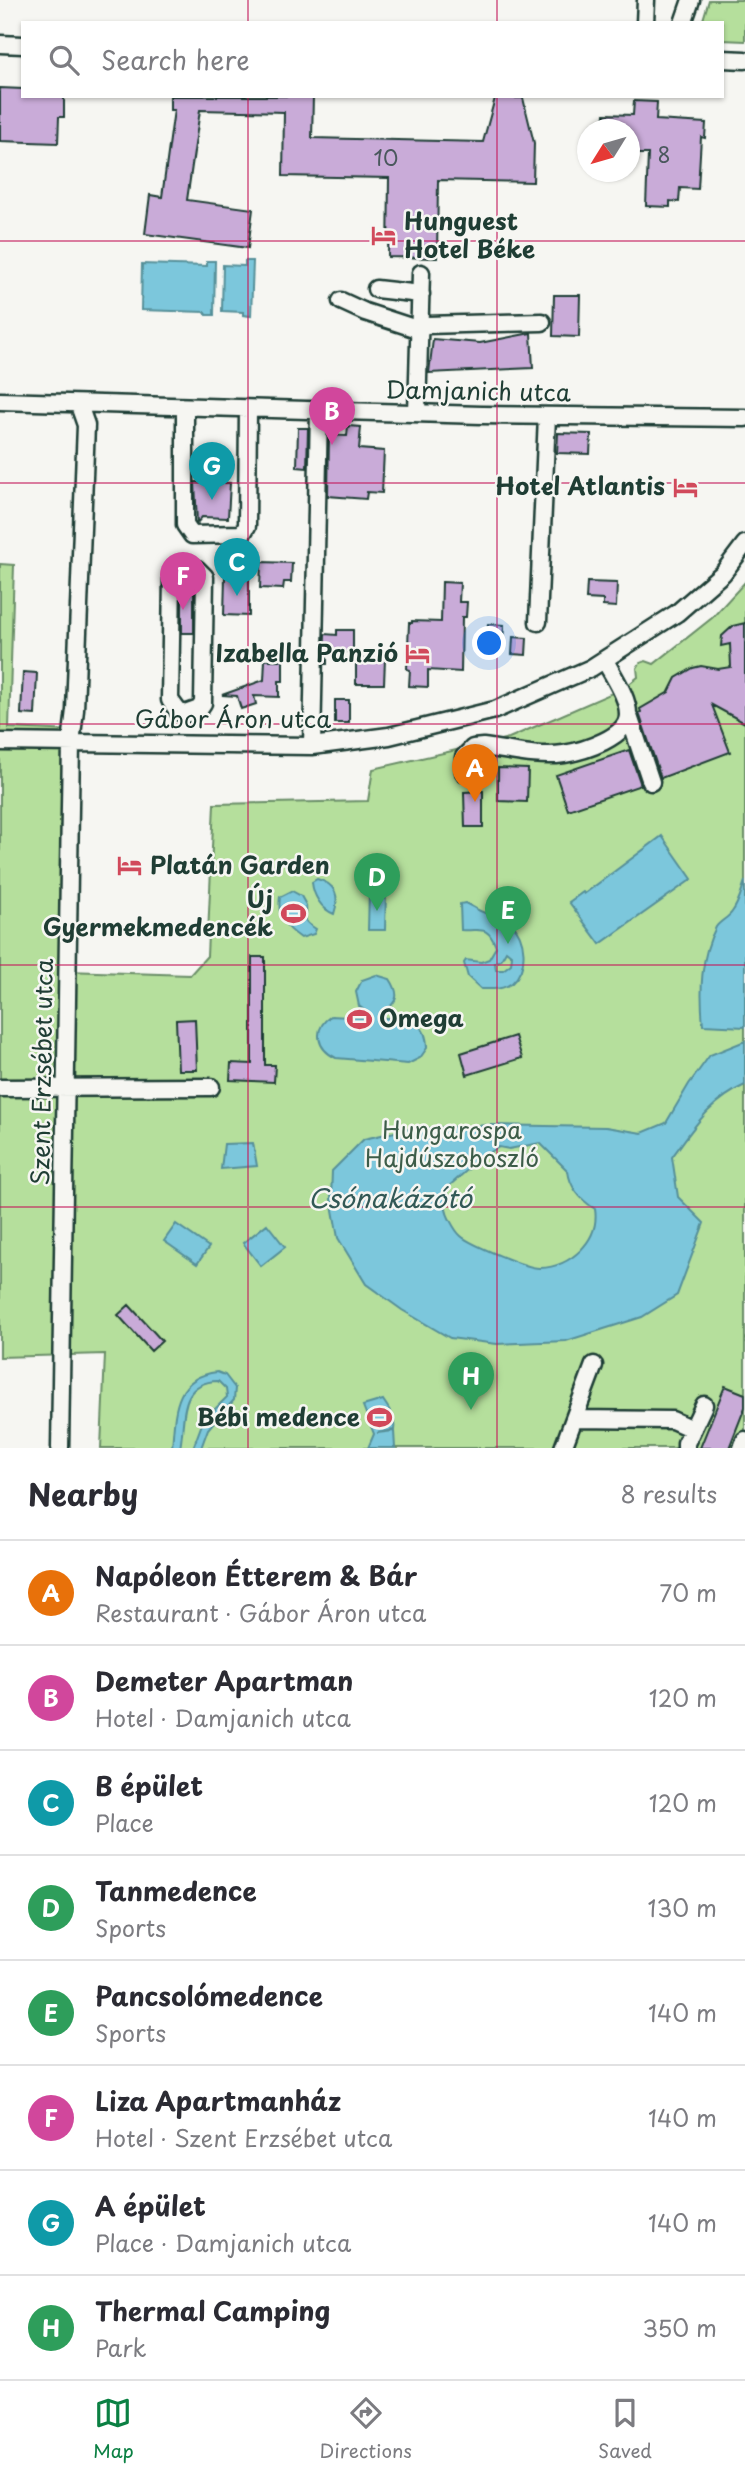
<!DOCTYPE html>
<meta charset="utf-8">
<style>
:root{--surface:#fff;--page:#f7f7f7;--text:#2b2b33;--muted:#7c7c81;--line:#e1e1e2;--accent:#0b8043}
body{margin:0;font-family:"Playpen Sans",sans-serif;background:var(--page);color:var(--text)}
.compass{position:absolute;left:577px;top:119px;width:63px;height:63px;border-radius:50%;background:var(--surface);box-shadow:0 2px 5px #0004;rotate:233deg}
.you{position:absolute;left:490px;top:644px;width:24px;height:24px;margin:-18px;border:5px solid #fff;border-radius:50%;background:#1a73e8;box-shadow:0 0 0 10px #1a73e833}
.badge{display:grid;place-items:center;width:46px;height:46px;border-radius:50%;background:var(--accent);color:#fff;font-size:23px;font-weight:700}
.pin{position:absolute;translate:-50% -58px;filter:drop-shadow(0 2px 4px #0008)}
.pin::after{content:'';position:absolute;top:37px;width:24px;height:21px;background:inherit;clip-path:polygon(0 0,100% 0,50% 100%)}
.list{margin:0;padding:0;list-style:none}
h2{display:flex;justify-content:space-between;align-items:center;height:91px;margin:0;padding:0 28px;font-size:30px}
h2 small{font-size:23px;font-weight:400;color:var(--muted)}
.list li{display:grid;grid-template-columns:46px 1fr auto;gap:21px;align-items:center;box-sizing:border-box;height:105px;padding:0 28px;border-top:2px solid var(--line)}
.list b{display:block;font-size:26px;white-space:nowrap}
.list p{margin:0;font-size:23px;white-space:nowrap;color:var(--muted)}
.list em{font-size:23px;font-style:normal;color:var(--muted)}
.icon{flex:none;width:38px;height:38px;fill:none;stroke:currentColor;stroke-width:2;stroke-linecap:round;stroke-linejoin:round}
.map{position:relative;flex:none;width:745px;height:1448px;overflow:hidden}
.search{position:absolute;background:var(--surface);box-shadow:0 2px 5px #0004;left:21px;right:21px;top:21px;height:77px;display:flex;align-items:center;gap:18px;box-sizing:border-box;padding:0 24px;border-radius:0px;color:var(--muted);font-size:26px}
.sheet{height:931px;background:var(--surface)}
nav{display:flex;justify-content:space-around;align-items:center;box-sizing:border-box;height:98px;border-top:2px solid var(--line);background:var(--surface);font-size:19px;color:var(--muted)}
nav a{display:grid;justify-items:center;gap:4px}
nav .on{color:var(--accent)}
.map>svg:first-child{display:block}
</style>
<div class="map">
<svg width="745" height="1448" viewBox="0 0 745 1448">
<rect width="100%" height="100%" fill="#f6f6f2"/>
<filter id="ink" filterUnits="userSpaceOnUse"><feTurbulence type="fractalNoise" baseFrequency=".0143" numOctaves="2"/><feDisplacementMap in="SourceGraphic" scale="14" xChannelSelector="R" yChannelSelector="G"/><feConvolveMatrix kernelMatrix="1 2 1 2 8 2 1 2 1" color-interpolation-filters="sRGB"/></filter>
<g filter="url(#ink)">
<path fill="#b5df9c" stroke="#6a8e68" stroke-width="2" d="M709,0H745V41L722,40V23H702Z
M0,564L14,565L9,728L74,731L66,971L190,975L207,956L214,804L368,801L373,769L509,738L624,688L638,677L637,668L640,663L646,661L654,664L712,618L745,582V1448H101L105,1354L0,1357Z"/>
<path fill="#7cc7dc" stroke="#579099" stroke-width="2" fill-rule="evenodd" d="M207,261H215L214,315H206L205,312L141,310L142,264L207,266Z
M245,261H253L251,316L243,315V312L222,311L223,265L245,266Z
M662,836L692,879L600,944L569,902L583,892L584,894Z
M317,879C336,884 340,896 334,914C321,909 313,895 312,882Z
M745,881V1027L703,1025C700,992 700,957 716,927C720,921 728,918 732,912C739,903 741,892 745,881Z
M292,891L301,896L306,905C308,921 299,918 316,929L314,934L301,938C285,927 277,917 280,897Z
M369,892H386L385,930H368Z
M465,903C472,906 478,911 485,913C494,916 503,916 511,923C526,937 529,968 512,983C503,990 491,989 481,989L468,977L464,963L466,960L481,962L489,959L496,947C487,923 479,932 461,930L460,904ZM506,951L512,956L511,964L503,970H496L495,963L501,960Z
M376,975L390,979C404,1000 392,1004 380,1017C404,1021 427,1017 427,1048L420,1058L408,1064L336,1058C317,1049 312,1029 331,1016L368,1018L369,1014L359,1006L356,992L362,980Z
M745,1041V1085C709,1102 695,1126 672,1157L678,1197L704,1223L677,1295L642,1317L566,1341L497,1344L450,1338L402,1310L366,1284L338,1238L331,1199L332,1171L364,1139L408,1129L491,1125L606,1127L642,1133L666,1123L689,1084L710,1055ZM540,1143L568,1171C570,1188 581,1200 595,1209C600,1241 570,1267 540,1268C528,1269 470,1244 461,1236C455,1231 446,1214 446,1208C445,1201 447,1193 448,1187L482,1157L499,1147L509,1149Z
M253,1143L257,1166L221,1169L224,1144Z
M176,1224L209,1247L197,1264L164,1241Z
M267,1224L285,1247L261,1266L243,1243Z
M217,1372L225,1375L235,1388L234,1400L225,1410L238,1413L236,1420L218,1417L208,1429L201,1448H193L203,1421L227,1397L226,1389L218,1381C177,1382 186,1420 180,1448H172C175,1414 173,1377 217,1372Z
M383,1400C389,1409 396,1418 394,1430L377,1433L394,1431L395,1448H368L374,1434L363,1406Z"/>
<path fill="#c9abd8" stroke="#1f3d34" stroke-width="2" d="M0,88L23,89V96H64V117H59L58,143L0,141Z
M170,96H313L312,138L483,142L495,98H523L534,143L533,182L438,180L437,258L388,257L389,178L283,176L284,112L200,110L187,200L253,209L248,248L145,234L150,195L162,197L174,110H170Z
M634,101L657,102L656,120L706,123L705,138L701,137L698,189L680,188L679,202L670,201V207L646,206L648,154H629V130H604L605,114L633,115Z
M554,295H580L579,337L553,336Z
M531,333L533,368L429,373L433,339L480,343Z
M348,426L361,427L359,449L384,451L382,493L367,492L366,499L328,496L329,435L347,436Z
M298,428H308L307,468L297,467Z
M558,433L591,434L590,454L557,453Z
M195,482L230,483L228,518L202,517L197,523Z
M261,562L292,563L291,582H284L283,589L260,588Z
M225,577H249V616L224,615Z
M442,582L460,583L459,602H467L466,617H462L461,672L428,670V687L409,686L410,670L407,669L409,623H412V621L441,622Z
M587,582L617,583L616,607L603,606V600L586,599Z
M182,588H194V633H182Z
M745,623V723L712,705L730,752L661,778L639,713L641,712L640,709L669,692L676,678L693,668L701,666L718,669L731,667L730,644L721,646L722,636L733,626Z
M488,624L504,625L503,643L486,642Z
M337,630H353V652H327V664H324L325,634L337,635Z
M513,637L527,638L526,655L512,654Z
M356,659H385L384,684H356Z
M265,660H283V681H279V697L254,696L256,704L241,709L237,696L222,695L264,680Z
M23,672L37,673L35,715L21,714Z
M335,700H349V723H335Z
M629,750L641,785L568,810L556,775Z
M498,768L528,769L527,802L498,801Z
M483,791V827H465L464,792Z
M252,957H265V1065H275L274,1082L230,1080L231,1063L252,1064Z
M195,1019L197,1070H178L176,1020Z
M515,1036L522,1058L467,1075L461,1053Z
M129,1305L162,1341L151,1351L118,1315Z
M725,1386L745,1394V1407L729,1448H700Z"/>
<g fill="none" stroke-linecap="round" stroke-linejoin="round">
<defs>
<path id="minor" d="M645,23L646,0
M683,23L691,0
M0,44L23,45
M722,59L745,60
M376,289L421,294
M341,301L365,312L420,330L426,325L542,322
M0,401L482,415L745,418
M185,408V525L192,535L242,534L247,526L248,409
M417,413L421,273
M183,567L197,569L205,577L203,703L199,709L185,714L178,711L170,700L172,579Z
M538,622L547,416
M629,716L651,782
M0,742L312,746L389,736L495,710L591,668L677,613L723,573L745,544
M312,746L319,411
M464,772V757L473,748L483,747C508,750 538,758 564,754C583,751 629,737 628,714C628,696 612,675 605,660
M0,1088L211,1087
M575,1419L672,1420L692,1429
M60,1448L71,743L75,710L86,425L79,405
M563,1448L594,1365
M686,1448V1443L704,1405
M742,1448L745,1440"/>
</defs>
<use href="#minor" stroke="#1f3d34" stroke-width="21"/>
<use href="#minor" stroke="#f6f6f2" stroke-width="16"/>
</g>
</g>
<path fill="none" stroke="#c2185b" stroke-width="2" stroke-opacity="0.55" d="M248,0V23M497,0V23M248,96V1448M497,96V1448M0,241H745M0,483H745M0,724H745M0,965H745M0,1207H745"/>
<defs>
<symbol id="hotel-bare" viewBox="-9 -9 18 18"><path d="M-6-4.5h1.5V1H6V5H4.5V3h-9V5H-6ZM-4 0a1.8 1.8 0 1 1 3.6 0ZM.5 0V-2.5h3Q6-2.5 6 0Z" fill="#d1495b" stroke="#f6f6f2" stroke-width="2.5" paint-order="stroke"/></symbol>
<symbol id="stadium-bare" viewBox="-9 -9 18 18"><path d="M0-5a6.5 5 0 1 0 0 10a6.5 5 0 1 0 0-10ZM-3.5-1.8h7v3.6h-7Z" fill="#d1495b" stroke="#f6f6f2" stroke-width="2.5" paint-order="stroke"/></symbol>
</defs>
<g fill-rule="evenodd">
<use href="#hotel-bare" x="366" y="218" width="35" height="35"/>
<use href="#hotel-bare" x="668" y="470" width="35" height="35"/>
<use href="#hotel-bare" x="400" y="636" width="35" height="35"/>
<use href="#hotel-bare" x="112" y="848" width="35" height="35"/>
<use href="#stadium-bare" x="276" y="896" width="35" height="35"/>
<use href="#stadium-bare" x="342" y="1002" width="35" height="35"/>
<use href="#stadium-bare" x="362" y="1400" width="35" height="35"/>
</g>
<g text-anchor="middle" stroke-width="5" stroke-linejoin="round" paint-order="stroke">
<g font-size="21" fill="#4a585d">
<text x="664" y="163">8</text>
<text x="386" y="166">10</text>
</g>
<g font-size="24" font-weight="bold" fill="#1f3d34" stroke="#f6f6f2" text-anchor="end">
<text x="404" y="230" text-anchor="start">Hunguest<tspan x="404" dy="28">Hotel Béke</tspan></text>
<text x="665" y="495">Hotel Atlantis</text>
<text x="398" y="662">Izabella Panzió</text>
<text x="150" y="874" text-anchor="start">Platán Garden</text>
<text x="273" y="908">Új<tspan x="273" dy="28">Gyermekmedencék</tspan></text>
<text x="379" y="1027" text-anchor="start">Omega</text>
<text x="360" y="1426">Bébi medence</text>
</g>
<g font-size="24" fill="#1f3d34" stroke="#f6f6f2">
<text transform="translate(478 392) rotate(1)" y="8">Damjanich utca</text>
<text x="233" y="728">Gábor Áron utca</text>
<text transform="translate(43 1072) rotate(-89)" y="8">Szent Erzsébet utca</text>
</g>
<g font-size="24" fill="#3d5d49" stroke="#f6f6f2">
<text x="452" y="1139">Hungarospa<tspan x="452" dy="28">Hajdúszoboszló</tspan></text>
</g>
<g font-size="26" font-style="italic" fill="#325956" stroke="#f6f6f2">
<text x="390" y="1208">Csónakázótó</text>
</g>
</g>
</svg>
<svg class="compass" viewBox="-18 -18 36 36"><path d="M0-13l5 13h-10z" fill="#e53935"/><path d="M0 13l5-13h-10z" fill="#7c7c81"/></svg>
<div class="you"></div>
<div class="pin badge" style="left:475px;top:802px;background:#e8710a">A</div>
<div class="pin badge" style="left:332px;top:445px;background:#d1479c">B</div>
<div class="pin badge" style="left:237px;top:596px;background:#0f9aa8">C</div>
<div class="pin badge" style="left:377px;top:911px;background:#2e9e5b">D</div>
<div class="pin badge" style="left:508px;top:944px;background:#2e9e5b">E</div>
<div class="pin badge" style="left:183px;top:610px;background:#d1479c">F</div>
<div class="pin badge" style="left:212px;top:500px;background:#0f9aa8">G</div>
<div class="pin badge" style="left:471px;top:1410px;background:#2e9e5b">H</div>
<div class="search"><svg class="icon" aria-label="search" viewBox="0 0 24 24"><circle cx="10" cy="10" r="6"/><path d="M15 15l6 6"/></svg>Search here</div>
</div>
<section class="sheet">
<h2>Nearby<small>8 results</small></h2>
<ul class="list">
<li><span class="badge" style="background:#e8710a">A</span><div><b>Napóleon Étterem &amp; Bár</b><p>Restaurant · Gábor Áron utca</p></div><em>70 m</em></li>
<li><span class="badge" style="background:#d1479c">B</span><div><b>Demeter Apartman</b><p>Hotel · Damjanich utca</p></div><em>120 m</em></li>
<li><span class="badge" style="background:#0f9aa8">C</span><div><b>B épület</b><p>Place</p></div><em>120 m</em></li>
<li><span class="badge" style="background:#2e9e5b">D</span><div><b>Tanmedence</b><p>Sports</p></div><em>130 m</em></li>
<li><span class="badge" style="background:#2e9e5b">E</span><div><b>Pancsolómedence</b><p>Sports</p></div><em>140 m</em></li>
<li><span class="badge" style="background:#d1479c">F</span><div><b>Liza Apartmanház</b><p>Hotel · Szent Erzsébet utca</p></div><em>140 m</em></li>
<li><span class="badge" style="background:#0f9aa8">G</span><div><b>A épület</b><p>Place · Damjanich utca</p></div><em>140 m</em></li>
<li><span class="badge" style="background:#2e9e5b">H</span><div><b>Thermal Camping</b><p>Park</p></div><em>350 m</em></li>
</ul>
</section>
<nav>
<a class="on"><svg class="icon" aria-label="map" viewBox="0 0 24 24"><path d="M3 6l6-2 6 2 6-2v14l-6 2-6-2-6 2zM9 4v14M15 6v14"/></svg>Map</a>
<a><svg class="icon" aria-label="directions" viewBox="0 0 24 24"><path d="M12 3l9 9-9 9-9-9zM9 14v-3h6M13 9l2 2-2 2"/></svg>Directions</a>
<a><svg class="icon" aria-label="saved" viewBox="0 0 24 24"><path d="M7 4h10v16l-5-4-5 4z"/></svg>Saved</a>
</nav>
